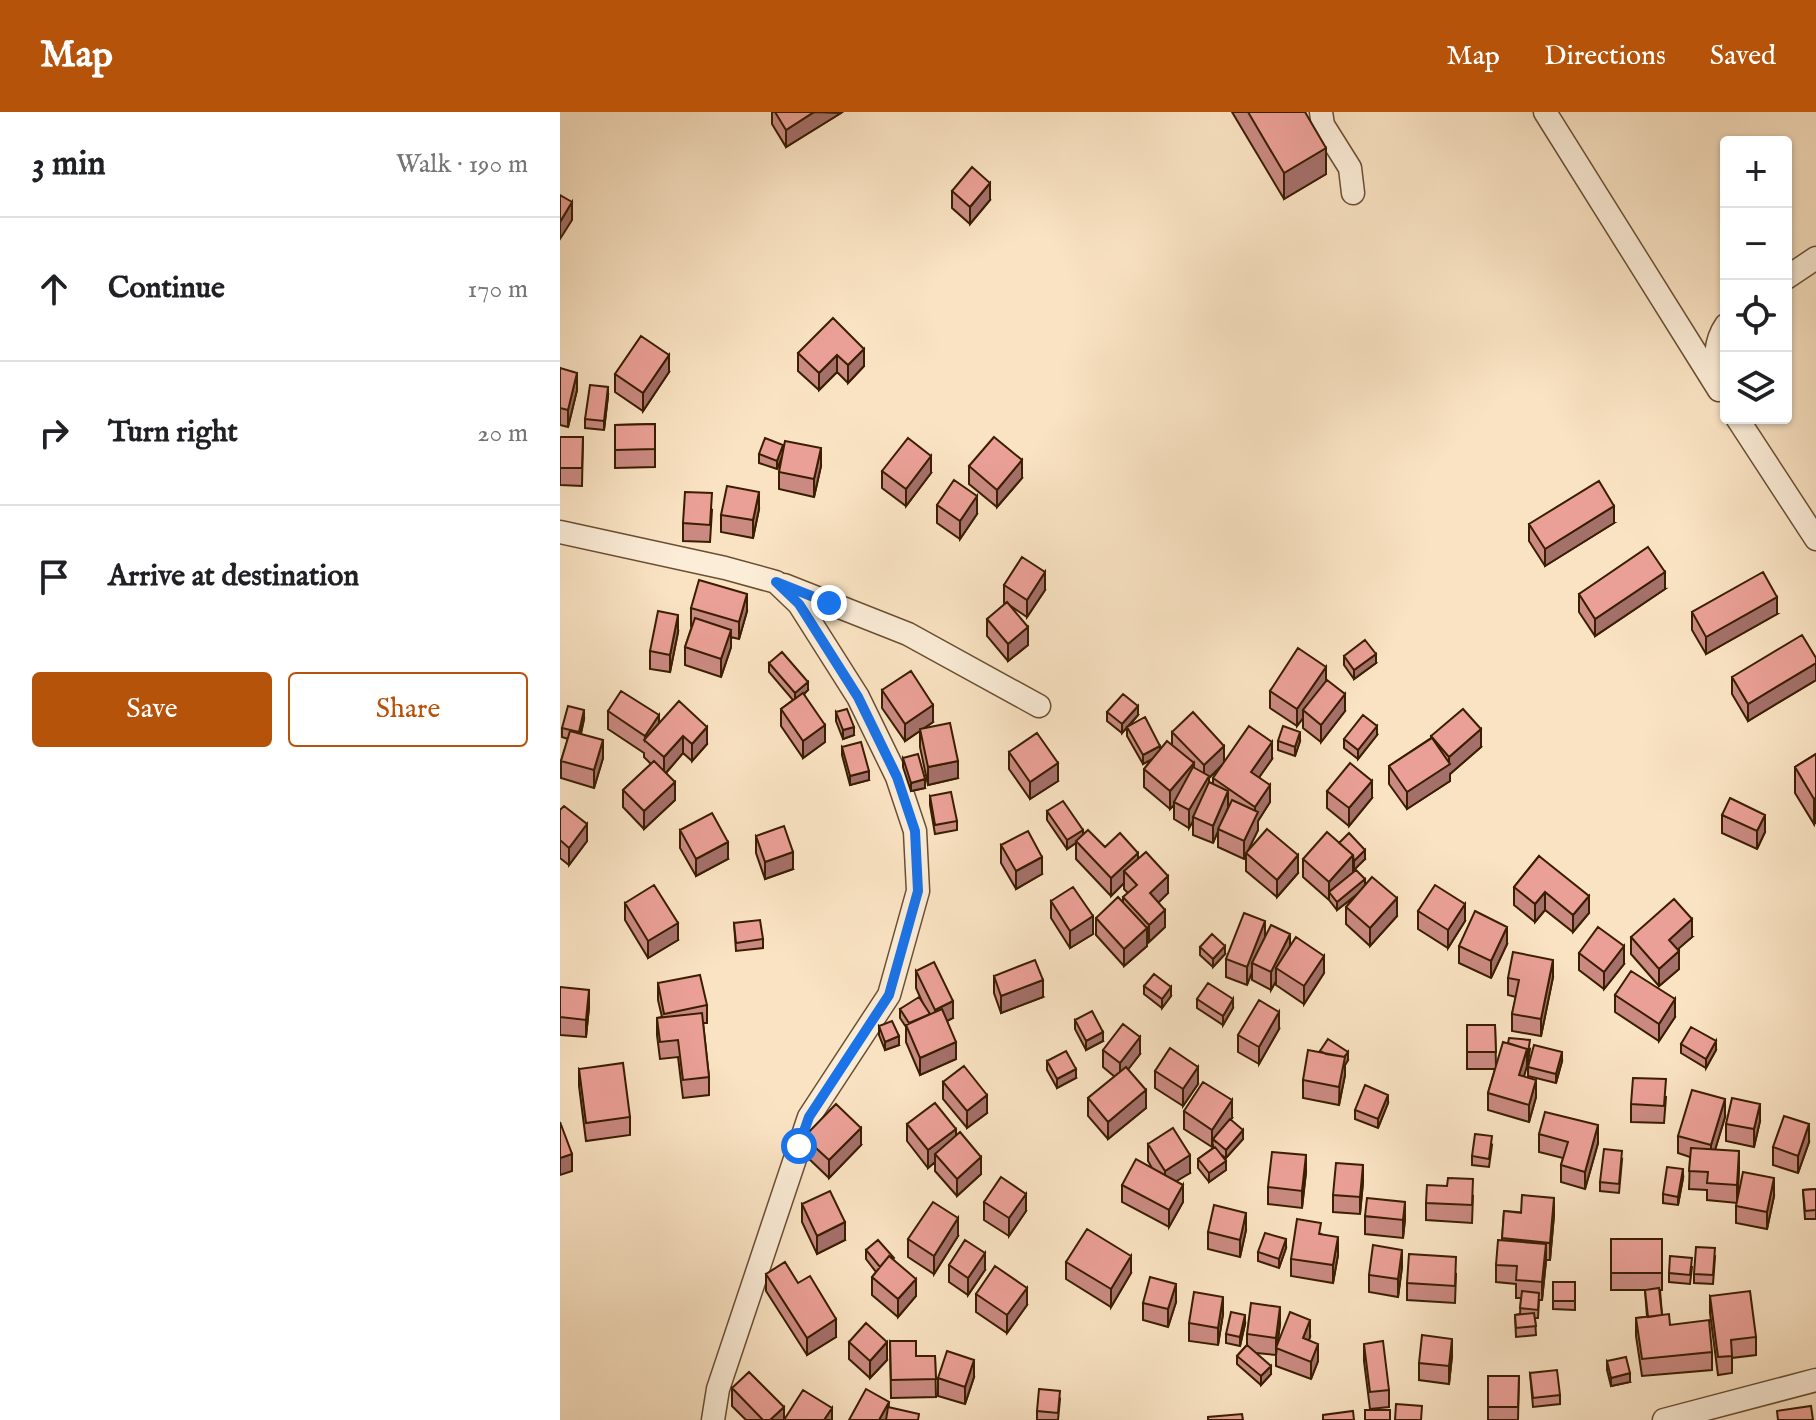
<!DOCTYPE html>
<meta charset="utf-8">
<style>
:root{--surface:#fff;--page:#f2f2f2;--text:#202124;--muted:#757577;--line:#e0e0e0;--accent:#b45309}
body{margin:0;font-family:"IM FELL English",serif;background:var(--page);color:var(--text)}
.controls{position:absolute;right:24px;top:24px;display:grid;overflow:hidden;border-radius:8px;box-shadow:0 2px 6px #0004}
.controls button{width:72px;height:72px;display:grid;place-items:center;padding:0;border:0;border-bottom:2px solid var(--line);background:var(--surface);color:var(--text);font:40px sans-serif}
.stop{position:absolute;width:24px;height:24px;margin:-18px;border:6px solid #1a73e8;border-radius:50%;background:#fff}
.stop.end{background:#1a73e8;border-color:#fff;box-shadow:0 2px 8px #0008}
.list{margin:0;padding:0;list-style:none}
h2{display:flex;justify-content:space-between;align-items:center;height:104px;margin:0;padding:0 32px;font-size:34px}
h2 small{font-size:26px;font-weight:400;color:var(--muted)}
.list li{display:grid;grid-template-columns:52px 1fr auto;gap:24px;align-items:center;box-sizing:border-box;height:144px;padding:0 32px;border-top:2px solid var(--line)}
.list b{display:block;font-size:30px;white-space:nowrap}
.list em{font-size:26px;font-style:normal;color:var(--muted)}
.actions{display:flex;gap:16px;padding:24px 32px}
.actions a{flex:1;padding:18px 0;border:2px solid var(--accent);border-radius:8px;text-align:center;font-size:28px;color:var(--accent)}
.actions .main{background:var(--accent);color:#fff}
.icon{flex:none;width:44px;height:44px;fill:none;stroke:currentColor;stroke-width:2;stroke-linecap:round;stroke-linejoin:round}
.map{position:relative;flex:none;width:1256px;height:1308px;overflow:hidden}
header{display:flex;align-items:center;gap:48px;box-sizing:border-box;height:112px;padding:0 40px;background:var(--accent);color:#fff}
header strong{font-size:38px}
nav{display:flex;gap:44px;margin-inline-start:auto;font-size:28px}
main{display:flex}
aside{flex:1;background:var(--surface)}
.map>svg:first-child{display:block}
</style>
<header>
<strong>Map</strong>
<nav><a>Map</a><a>Directions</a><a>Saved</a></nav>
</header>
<main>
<aside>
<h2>3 min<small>Walk · 190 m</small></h2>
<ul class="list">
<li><svg class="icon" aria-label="ahead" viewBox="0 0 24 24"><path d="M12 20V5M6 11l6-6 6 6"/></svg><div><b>Continue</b></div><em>170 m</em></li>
<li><svg class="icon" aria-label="right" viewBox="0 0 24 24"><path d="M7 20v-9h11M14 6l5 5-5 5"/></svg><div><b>Turn right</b></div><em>20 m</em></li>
<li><svg class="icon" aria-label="arrive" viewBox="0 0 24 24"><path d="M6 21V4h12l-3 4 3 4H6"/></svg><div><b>Arrive at destination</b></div></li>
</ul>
<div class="actions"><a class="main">Save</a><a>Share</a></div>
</aside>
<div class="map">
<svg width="1256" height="1308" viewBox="0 0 1256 1308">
<rect width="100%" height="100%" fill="#fae3c3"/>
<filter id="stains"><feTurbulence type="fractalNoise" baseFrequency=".0025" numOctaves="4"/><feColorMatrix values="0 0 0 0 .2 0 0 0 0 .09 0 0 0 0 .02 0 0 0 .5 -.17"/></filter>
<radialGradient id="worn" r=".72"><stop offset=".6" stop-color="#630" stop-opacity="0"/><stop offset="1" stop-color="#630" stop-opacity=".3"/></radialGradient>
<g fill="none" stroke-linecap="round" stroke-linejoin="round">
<defs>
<path id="minor" d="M761,0L763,13L790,56L793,81
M985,0L1159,278
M1226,166L1256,146
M1158,269C1155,250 1154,230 1166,213
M1177,306L1256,427
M0,420L165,456L216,470L239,492L298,585L337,665L355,719L358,779L329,883L249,1005L158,1277L153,1308
M224,473L348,522L479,594
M1104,1308L1256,1268"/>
</defs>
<use href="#minor" stroke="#6a4f32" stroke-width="25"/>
<use href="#minor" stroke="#fcedd8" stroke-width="22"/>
</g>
<path fill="#ca8a82" stroke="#3a1e02" stroke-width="2" fill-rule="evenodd" d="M212,0H281V1L226,35L212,12Z
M672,0H745L766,62L724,87Z
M392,79L430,88L410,112L392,96Z
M304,237V254L288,271L277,260L259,278L238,259V241Z
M0,256L17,278L8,315L0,313Z
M109,260L83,299L55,280V262Z
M48,284L44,318L25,316V307Z
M95,312V355L55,356V313Z
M0,325H23L22,374L0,373Z
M223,340L261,354L254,385L219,377V360L222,345L217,357L199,351V342Z
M409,354L462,366L437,395L409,372Z
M322,359L371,361L346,394L322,376Z
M377,393L417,402L400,427L377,411Z
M199,397L193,426L161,420V403Z
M152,398L150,430L123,429V411Z
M1054,411L985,454L969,429V412Z
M444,473L485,478L467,505L452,495L468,533L448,549L427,524V507L446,492L444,491Z
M1105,477L1035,524L1019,500V482Z
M131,496L187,499L179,527L171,525V535L161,565L125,553V535L132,514H131Z
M1132,500L1217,502L1146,542L1132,518Z
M118,520L110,560L90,557V539Z
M784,544L816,551L794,567L784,553Z
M1256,546V568L1188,609L1172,582V565Z
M209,551L248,578L244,582L265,630L243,646L221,614V597L233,588L209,560Z
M322,578L373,610L363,617L398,666L368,673L360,635V619L345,629L322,596Z
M710,579L785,599L761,630L743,616V606L737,614L710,596Z
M48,599L99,611L147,632L132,649L123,641L106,661L115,688L84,717L63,695V678L91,652L84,645V641L48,617Z
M276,600L294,623L283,627L276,609Z
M547,600L578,603L568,615L600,638L612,633V620L664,650L712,647L699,665L710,690L698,709V718L688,738L738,761L717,785L686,759V744L684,747L658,735V718L653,731L633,723V709L629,716L614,707V693L610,697L584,675V657L592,647L583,652L567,624V615L562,621L547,609ZM662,654L653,666V672L649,670V666Z
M24,607L21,622L43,646L34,676L1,666V649L8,627L2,625V616Z
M817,623L798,647L784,636V627Z
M871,624L921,635L890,662V669L847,697L829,672V654L871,626Z
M718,629H740L735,644L718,638Z
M282,635L309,668L290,673L282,643Z
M449,640L498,669L470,687L449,657Z
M1256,642L1254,712L1235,681V655Z
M343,646L365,676L351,679L343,655Z
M767,679L812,686L789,714L767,696Z
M370,684L397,709V718L375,722L370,693Z
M0,698L27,729L9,753L0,746Z
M487,699L523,723L545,735L578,747L608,781L598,790L605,815L589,830L587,828V834L564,854L536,823V806L563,791V785L568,781L564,777V771L551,784L516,747V731L507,737L487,708Z
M1162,703L1205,720L1197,737L1162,721Z
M120,718L168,747L136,764L120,736Z
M196,724L233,757L205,767L196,741Z
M779,731L805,747L793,757V760L805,773L837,804L810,834L786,812V795L795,784L777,798L769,788L743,765V747Z
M441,733L482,762L456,777L441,751Z
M979,744L1029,801L1013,820L985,798L975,810L954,793V775Z
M491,789L533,822L510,836L491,806Z
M65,791L118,828L88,846L65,808Z
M858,799L905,809L888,836L858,817Z
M174,811L203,827V836L176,839Z
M705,824L730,834L764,861L744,892L716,873V869L711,878L692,868V860L687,873L666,865V847Z
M1071,825H1132L1117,837L1119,857L1099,874L1071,842Z
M947,832L931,866L899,851V834Z
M640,835L665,842L653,855L640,843Z
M1019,841L1064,852L1044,877L1019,858Z
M356,859L393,906L387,909L396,947L360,963L346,930V915L340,906V897L364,894L356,876Z
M434,864L483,885L441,901L434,881Z
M993,865L981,924L952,919V902L956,885L948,883V866Z
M98,871L147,893V911H143L149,965V983L123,986L118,945L100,947L97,923V906L102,905L98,888Z
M584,874L611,884L602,896L584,882Z
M0,875L29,895L26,925L0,923Z
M1055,883L1115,905L1099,929L1055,900Z
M637,887L673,896L663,913L637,896Z
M515,908L543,929L526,938L515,917Z
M907,913H935L936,954L970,937L968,950H967L964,964L976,985L969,1010L928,998V981L935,957H907Z
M319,914L339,933L325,938L319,923Z
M719,917L699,952L678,940V923Z
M1121,932L1156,938L1146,956L1121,941Z
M543,938L580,942L568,957L586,996L548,1027L528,1004V986L555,965L543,955Z
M760,939L788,948L785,953V963L779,993L743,986V968L760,941Z
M487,949L516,966L497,976L487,958Z
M1002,949L996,971L968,964V955Z
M19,957L70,1005V1023L26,1029L19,974Z
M595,959L638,972L623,994L595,976Z
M383,970L427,1001L407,1016L383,987Z
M1106,985L1104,1011L1071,1010V992Z
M828,991L818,1016L795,1007V998Z
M624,999L672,1006L670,1008L683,1027L666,1046L660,1042L666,1058L649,1070L638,1056V1047L653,1036V1034L652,1035L624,1017Z
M1165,1005L1155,1038L1179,1057L1177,1091L1147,1088V1078L1129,1077L1130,1045L1118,1041V1024Z
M1200,1009L1194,1035L1166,1029V1012Z
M347,1012L396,1024L421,1062L397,1084L375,1059V1050L368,1056L347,1029Z
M979,1022L1038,1031L1025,1077L1001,1070V1053L1003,1046L979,1040Z
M244,1025L301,1033L269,1066L244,1042Z
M1249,1030L1238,1061L1213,1053V1035Z
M588,1032L630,1061L616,1069L623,1090L609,1115L562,1090V1073L592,1056L588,1049Z
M932,1033L929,1055L912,1053V1044Z
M1062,1048L1059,1081L1040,1079V1070Z
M746,1060L742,1096L708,1092V1075Z
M1123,1066L1118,1093L1103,1091V1082Z
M803,1070L800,1102L773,1100V1083Z
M1256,1077V1107H1245L1243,1078Z
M913,1084L912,1111L866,1108V1091Z
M1214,1084L1207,1117L1176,1111V1094Z
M424,1090L466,1099L449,1124L424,1108Z
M242,1092L285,1128L257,1142L242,1110Z
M944,1099L994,1103L990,1148H986L982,1188H979L978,1206H975L976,1223L956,1225L955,1203L960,1202L961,1186H956V1172L936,1170V1153L942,1129Z
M805,1104L845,1107L843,1126L805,1122Z
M686,1118L680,1145L648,1137V1120Z
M761,1122L778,1143L773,1171L731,1164V1147Z
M398,1124L374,1162L348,1145V1127Z
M1051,1127H1102V1178H1100L1102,1203L1110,1213L1152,1240V1258L1082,1264L1076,1224V1206L1087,1205L1085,1178H1051Z
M726,1136L719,1156L698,1149V1140Z
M306,1138L334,1148L356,1184L338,1205L312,1183V1165L316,1160L306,1147Z
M1155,1145L1153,1172L1134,1171V1162Z
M506,1150L571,1161L551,1195L506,1167Z
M389,1153L425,1158L408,1183L389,1170Z
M842,1155L838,1185L809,1180V1163Z
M1132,1155L1130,1172L1109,1170V1161Z
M206,1162L238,1171L276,1225L247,1243L206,1179Z
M896,1162L895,1191L847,1188V1171Z
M993,1170H1015V1198L993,1197Z
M416,1182L467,1193L447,1221L416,1200Z
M1150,1184L1196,1225V1243L1172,1246V1261L1158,1263L1150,1201Z
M616,1190L608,1215L583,1208V1191Z
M663,1202L658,1233L629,1229V1211Z
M685,1212L680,1234L666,1231V1222Z
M720,1212L717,1234L750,1225L749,1228L758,1249L751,1267L716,1254V1240V1243L696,1241L711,1262L701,1273L677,1252V1244L687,1233V1222Z
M330,1229L356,1244H375L376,1285L331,1286Z
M289,1230L327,1248L310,1266L289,1247Z
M804,1232L829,1278V1295L810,1297L804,1249Z
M892,1244L889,1272L859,1268V1251Z
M1047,1249L1070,1270L1051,1274L1047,1258Z
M970,1261L1000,1283V1292L973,1295Z
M928,1264H959L958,1308H928Z
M414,1265L405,1292L378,1284V1266Z
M172,1276L224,1308H186L172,1294Z
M500,1287L498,1308H477V1299Z"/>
<path fill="#a4706a" stroke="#3a1e02" stroke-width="2" d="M254,0L281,1L226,35V18Z
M766,36V62L724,87V61Z
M430,71V88L410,112V95Z
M12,90V108L0,127V110Z
M304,237V254L288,271V253Z
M109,243V260L83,299V281Z
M277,243V260L259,278V261Z
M17,261V278L8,315V298Z
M48,275V284L44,318V309Z
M223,333V342L217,357V349Z
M261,336V354L254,385V367Z
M371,344V361L346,394V377Z
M462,348V366L437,395V378Z
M199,380V397L193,426V408Z
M417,384V402L400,427V409Z
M1054,394V411L985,454V437Z
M485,460V478L467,505V488Z
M1105,460V477L1035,524V507Z
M187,482V499L179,527V510Z
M1217,485V502L1146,542V525Z
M118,503V520L110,560V543Z
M468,515V533L448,549V532Z
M171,518V535L161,565V547Z
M816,542V551L794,567V558Z
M1256,551V568L1188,609V592Z
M766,555V572L743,598V606L737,614V597Z
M248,570V578L235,590V581Z
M785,582V599L761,630V613Z
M373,593V610L345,629V612Z
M578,594V603L562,621V612Z
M24,598V607L19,629V620Z
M99,603V621L85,629V624Z
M265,613V630L243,646V629Z
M817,614V623L798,647V638Z
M147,615V632L132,649V632Z
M294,615V623L283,627V618Z
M921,617V635L890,662V669L847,697V680L889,652V645Z
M740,620V629L735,644V635Z
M123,624V641L104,663V645Z
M43,628V646L34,676V658Z
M712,630V647L691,677V660Z
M600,634V643L583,652V643Z
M664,634V651L649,666V681L633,705V709L629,716V698L644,671V653Z
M398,649V666L368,673V655Z
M498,651V669L470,687V670Z
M634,651V669L614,690V693L610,697V679Z
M309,659V668L290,673V664Z
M365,667V676L351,679V671Z
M812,669V686L789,714V696Z
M115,670V688L84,717V699Z
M710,673V690L698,709V718L684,747V729L695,705V695Z
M668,679V696L653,731V714Z
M1256,686V711L1254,712V687Z
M1205,703V720L1197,737V719Z
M27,712V729L9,753V736Z
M523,718V726L507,737V728Z
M168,730V747L136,764V747Z
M805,738V747L794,758V749Z
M233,740V757L205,767V750Z
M578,741V758L564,759V771L551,784V766Z
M738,743V761L717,785V768Z
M793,743V761L769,780V788V770Z
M482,745V762L456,777V759Z
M608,764V781L590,799V781Z
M805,767V776L777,798V790Z
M985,780V798L975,810V792Z
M1029,784V801L1013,820V803Z
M837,786V804L810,834V816Z
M905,792V809L888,836V818Z
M605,798V815L589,830V813Z
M533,804V822L510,836V819Z
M1132,807V825L1109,845V828Z
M705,809V826L692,851V860L687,873V855Z
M118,811V828L88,846V829Z
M947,815V832L931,866V849Z
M587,816V834L564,854V837Z
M730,822V839L716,856V869L711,878V860Z
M665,834V842L653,855V847Z
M1064,834V852L1044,877V860Z
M1119,839V857L1099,874V857Z
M764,844V861L744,892V874Z
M993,848V865L981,924V907Z
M483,868V885L441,901V884Z
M611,875V884L602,896V887Z
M29,878V895L26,925V908Z
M673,887V896L663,913V904Z
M1115,887V905L1099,929V912Z
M393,889V906L375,915V898Z
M719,900V917L699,952V935Z
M543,920V929L526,938V929Z
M339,924V933L325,938V930Z
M580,925V942L560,968V951Z
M1156,929V938L1146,956V947Z
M396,930V947L360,963V946Z
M967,937V954L959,981V963Z
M788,940V948L785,953V963L779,993L780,951Z
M1002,940V949L996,971V962Z
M638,955V972L623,994V977Z
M516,957V966L497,976V967Z
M976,968V985L969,1010V993Z
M586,978V996L548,1027V1010Z
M427,983V1001L407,1016V999Z
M828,983V991L818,1016V1007Z
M1165,987V1005L1151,1051V1033Z
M672,988V1006L656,1030L653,1027L652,1035V1018Z
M1200,992V1009L1194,1035V1017Z
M1249,1012V1030L1238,1061V1044Z
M1038,1013V1031L1025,1077V1060Z
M301,1016V1033L269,1066V1048Z
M396,1017V1035L375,1042V1050L368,1056V1038Z
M683,1018V1027L666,1046V1038Z
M1179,1039V1057L1177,1091V1073Z
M12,1042V1059L0,1063V1046Z
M630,1043V1061L605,1076V1059Z
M746,1043V1060L742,1096V1079Z
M421,1045V1062L397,1084V1067Z
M666,1049V1058L649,1070V1061Z
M803,1053V1070L800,1102V1085Z
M1123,1057V1066L1118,1093V1085Z
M1214,1066V1084L1207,1117V1100Z
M623,1073V1090L609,1115V1098Z
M466,1082V1099L449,1124V1106Z
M994,1086V1103L990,1148V1131Z
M845,1090V1107L843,1126V1108Z
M686,1101V1118L680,1145V1128Z
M398,1106V1124L374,1162V1144Z
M285,1110V1128L257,1142V1124Z
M778,1125V1143L773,1171V1153Z
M726,1127V1136L719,1156V1147Z
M986,1132V1150L982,1188V1170Z
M842,1138V1155L838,1185V1167Z
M425,1141V1158L408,1183V1166Z
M571,1144V1161L551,1195V1177Z
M356,1167V1184L338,1205V1187Z
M616,1172V1190L608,1215V1197Z
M467,1176V1193L447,1221V1203Z
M663,1185V1202L658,1233V1216Z
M720,1195V1212L716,1243V1226Z
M685,1203V1212L680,1234V1225Z
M276,1207V1225L247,1243V1226Z
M750,1208V1225L743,1243V1226Z
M892,1227V1244L889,1272V1254Z
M327,1230V1248L310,1266V1249Z
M758,1232V1249L751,1267V1250Z
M414,1248V1265L405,1292V1275Z
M711,1254V1262L701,1273V1264Z
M1070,1261V1270L1051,1274V1266Z
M329,1290L328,1308H319Z
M224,1295V1308H210Z
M272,1296V1308H264Z"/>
<path fill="#eba097" stroke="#3a1e02" stroke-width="2" d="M215,0H254L226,18Z
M688,0H745L766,36L724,61Z
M412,55L430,71L410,95L392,79Z
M0,83L12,90L0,110Z
M273,206L304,237L288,253L277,243L259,261L238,241Z
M81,224L109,243L83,281L55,262Z
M0,256L17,261L8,298L0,296Z
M30,273L48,275L44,309L25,307Z
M95,312V337L55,338V313Z
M0,325H23L22,356H0Z
M434,325L462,348L437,378L409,354Z
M205,326L223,333L217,349L199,342Z
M348,326L371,344L346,377L322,359Z
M225,329L261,336L254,367L219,360Z
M394,368L417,384L400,409L377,393Z
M1039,369L1054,394L985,437L969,412Z
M167,374L199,380L193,408L161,403Z
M125,380L152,381L150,413L123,411Z
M1088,435L1105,460L1035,507L1019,482Z
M462,445L485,460L467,488L444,473Z
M1203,460L1217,485L1146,525L1132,500Z
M139,468L187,482L179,510L131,496Z
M447,490L468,515L448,532L427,507Z
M98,499L118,503L110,543L90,539Z
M135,506L171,518L161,547L125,535Z
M1242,523L1256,546V551L1188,592L1172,565Z
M805,528L816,542L794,558L784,544Z
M738,536L766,555L737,597L710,579Z
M222,540L248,570L235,581L209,551Z
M351,559L373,593L345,612L322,578Z
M767,568L785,582L761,613L743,598Z
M61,579L99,603L85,624L48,599Z
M243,581L265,613L243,629L221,597Z
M563,582L578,594L562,612L547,600Z
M119,589L147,615L132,632L123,624L104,645L84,628Z
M8,594L24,598L19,620L2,616Z
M287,597L294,615L283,618L276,600Z
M903,597L921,617L889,645L871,624Z
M633,600L664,634L644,653L612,620Z
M803,603L817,614L798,638L784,627Z
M585,605L600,634L583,643L567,615Z
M390,611L398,649L368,655L360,617Z
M689,614L712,630L691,660L710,673L695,695L653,666Z
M723,614L740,620L735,635L718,629Z
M10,619L43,628L34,658L1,649Z
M477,621L498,651L470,670L449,640Z
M872,626L890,652L847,680L829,654Z
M607,629L634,651L610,679L584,657Z
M301,630L309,659L290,664L282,635Z
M358,642L365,667L351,671L343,646Z
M1256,642V686L1254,687L1235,655Z
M94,649L115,670L84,699L63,678Z
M790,651L812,669L789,696L767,679Z
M633,655L649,664L629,698L614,690Z
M649,670L668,679L653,714L633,705Z
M391,680L397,709L375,713L370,684Z
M1170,686L1205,703L1197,719L1162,703Z
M672,688L698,700L684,729L658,717Z
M503,689L523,718L507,728L487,699Z
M4,694L27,712L9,736L0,728V698Z
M152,701L168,730L136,747L120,718Z
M224,714L233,740L205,750L196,724Z
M707,717L738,743L717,768L686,741Z
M528,718L545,735L560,721L578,741L551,766L516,729Z
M468,719L482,745L456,759L441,733Z
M767,720L793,743L769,770L743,747Z
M789,721L805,738L794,749L793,743L779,731Z
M586,740L608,764L590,781L605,798L589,813L563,785L577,773L564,759Z
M979,744L1029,784L1013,803L985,780L975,792L954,775Z
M796,758L805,767L777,790L769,780Z
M812,765L837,786L810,816L786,795Z
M94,773L118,811L88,829L65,791Z
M875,773L905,792L888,818L858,799Z
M513,775L533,804L510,819L491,789Z
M558,785L587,816L564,837L536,806Z
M1114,787L1132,807L1109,828L1119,839L1099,857L1071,825Z
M915,799L947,815L931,849L899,834Z
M684,801L705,809L687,855L666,847Z
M200,808L203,827L176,831L174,811Z
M711,813L730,822L711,860L692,851Z
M1038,815L1064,834L1044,860L1019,841Z
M652,822L665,834L653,847L640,835Z
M736,825L764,844L744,874L716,856Z
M953,840L993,848L981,907L952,902L959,868L948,866Z
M475,848L483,868L441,884L434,864Z
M374,850L393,889L375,898L356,859Z
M1071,859L1115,887L1099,912L1055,883Z
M594,862L611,875L602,887L584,874Z
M140,863L147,893L104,902L98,871Z
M648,871L673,887L663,904L637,887Z
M0,875L29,878L26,908L0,905Z
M359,885L370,902L349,911L340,897Z
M699,888L719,900L699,935L678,923Z
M382,897L396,930L360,946L346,913Z
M532,899L543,920L526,929L515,908Z
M142,901L149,965L123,968L118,928L100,930L97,906Z
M332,909L339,924L325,930L319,914Z
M563,912L580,925L560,951L543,938Z
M907,913H935L936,940H907Z
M1131,915L1156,929L1146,947L1121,932Z
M949,926L970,928L968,941H967V937L948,931Z
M768,927L788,940L784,945L766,942L760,939Z
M943,930L967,937L959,963L976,968L969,993L928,981Z
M974,933L1002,940L996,962L968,955Z
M610,936L638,955L623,977L595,959Z
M748,938L785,945L779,975L743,968Z
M506,939L516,957L497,967L487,949Z
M63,951L70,1005L26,1011L19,957Z
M404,954L427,983L407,999L383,970Z
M566,955L586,978L548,1010L528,986Z
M1073,966L1106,967L1104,994L1071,992Z
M643,970L672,988L652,1018L624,999Z
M805,973L828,983L818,1007L795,998Z
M1132,978L1165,987L1151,1033L1118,1024Z
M1172,986L1200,992L1194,1017L1166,1012Z
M375,991L396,1017L368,1038L347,1012Z
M276,992L301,1016L269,1048L244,1025Z
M985,1000L1038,1013L1025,1060L1001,1053L1008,1030L979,1022Z
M1224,1004L1249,1012L1238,1044L1213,1035Z
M670,1007L683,1018L666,1038L653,1027Z
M0,1010L12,1042L0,1046Z
M613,1016L630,1043L605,1059L588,1032Z
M400,1020L421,1045L397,1067L375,1042Z
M915,1022L932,1024L929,1047L912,1044Z
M655,1035L666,1049L649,1061L638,1047Z
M1131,1036L1179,1039L1177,1073L1147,1071L1148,1060L1129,1059Z
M1044,1037L1062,1039L1059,1072L1040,1070Z
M712,1040L746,1043L742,1079L708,1075Z
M576,1047L623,1073L609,1098L562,1073Z
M776,1051L803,1053L800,1085L773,1083Z
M1107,1055L1123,1057L1118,1085L1103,1082Z
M1183,1060L1214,1066L1207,1100L1176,1094Z
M441,1065L466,1082L449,1106L424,1090Z
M888,1066L913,1067L912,1093L866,1091L867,1073L887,1074Z
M1256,1077V1098L1245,1099L1243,1078Z
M270,1079L285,1110L257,1124L242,1092Z
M962,1083L994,1086L990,1131L942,1126L944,1099L961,1101Z
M807,1086L845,1090L843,1108L805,1104Z
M373,1090L398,1106L374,1144L348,1127Z
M654,1093L686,1101L680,1128L648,1120Z
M737,1107L761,1111L759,1122L778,1125L773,1153L731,1147Z
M527,1117L571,1144L551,1177L506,1150Z
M705,1121L726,1127L719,1147L698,1140Z
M1051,1127H1102V1161H1051Z
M318,1128L334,1146L333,1147L329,1144L320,1155L306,1138Z
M405,1128L425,1141L408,1166L389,1153Z
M938,1128L986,1132L982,1170L956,1168L957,1154L936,1153Z
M813,1133L842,1138L838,1167L809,1163Z
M1136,1135L1155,1136L1153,1163L1134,1162Z
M849,1142L896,1145L895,1174L847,1171Z
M329,1144L356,1167L338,1187L312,1165Z
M1110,1144L1132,1146L1130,1163L1109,1161Z
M225,1150L238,1171L250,1164L276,1207L247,1226L206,1162Z
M435,1154L467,1176L447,1203L416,1182Z
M590,1165L616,1172L608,1197L583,1191Z
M993,1170H1015V1189H993Z
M1099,1176L1102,1203L1088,1205L1085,1178Z
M962,1179L979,1181L978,1198L960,1196Z
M1190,1179L1196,1225L1171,1228L1172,1244L1158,1245L1150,1184Z
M634,1180L663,1185L658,1216L629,1211Z
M691,1191L720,1195L716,1226L687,1222Z
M671,1200L685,1203L680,1225L666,1222Z
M730,1200L750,1208L743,1226L758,1232L751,1250L716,1236Z
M974,1201L976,1214L956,1216L955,1203Z
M1109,1202L1110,1213L1149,1208L1152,1240L1082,1247L1076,1206Z
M306,1211L327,1230L310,1249L289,1230Z
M862,1223L892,1227L889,1254L859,1251Z
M330,1229H356V1244H375L376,1267L331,1268Z
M823,1229L829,1278L810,1280L804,1232Z
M687,1233L711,1254L701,1264L677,1244Z
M387,1239L414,1248L405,1275L378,1266Z
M1066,1245L1070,1261L1051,1266L1047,1249Z
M997,1258L1000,1283L973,1286L970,1261Z
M189,1260L224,1295L210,1308H203L172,1276Z
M928,1264H959L958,1295H928Z
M306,1277L329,1290L319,1308H289Z
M479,1277L500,1279L498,1301L477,1299Z
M243,1278L272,1296L264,1308H224Z
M836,1292L862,1294L861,1308H835Z
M1251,1294L1253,1308H1218L1217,1299Z
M328,1295L359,1302L358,1308H326Z
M805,1298H830V1308H805Z
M793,1299L794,1308H763V1303Z
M682,1302L683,1308H648V1305Z"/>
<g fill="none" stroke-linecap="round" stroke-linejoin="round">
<path stroke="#1a73e8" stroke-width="10" d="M239,1034L249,1005L329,883L358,779L355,719L337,665L298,585L239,492L216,470L269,491"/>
</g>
<rect width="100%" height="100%" filter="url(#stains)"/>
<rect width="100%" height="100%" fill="url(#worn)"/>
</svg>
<div class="controls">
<button>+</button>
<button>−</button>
<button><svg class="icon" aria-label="locate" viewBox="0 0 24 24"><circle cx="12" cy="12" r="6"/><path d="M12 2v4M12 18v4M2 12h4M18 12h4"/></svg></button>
<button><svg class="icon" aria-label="layers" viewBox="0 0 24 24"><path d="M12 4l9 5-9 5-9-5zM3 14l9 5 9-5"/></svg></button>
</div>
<div class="stop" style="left:239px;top:1034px"></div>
<div class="stop end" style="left:269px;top:491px"></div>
</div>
</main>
